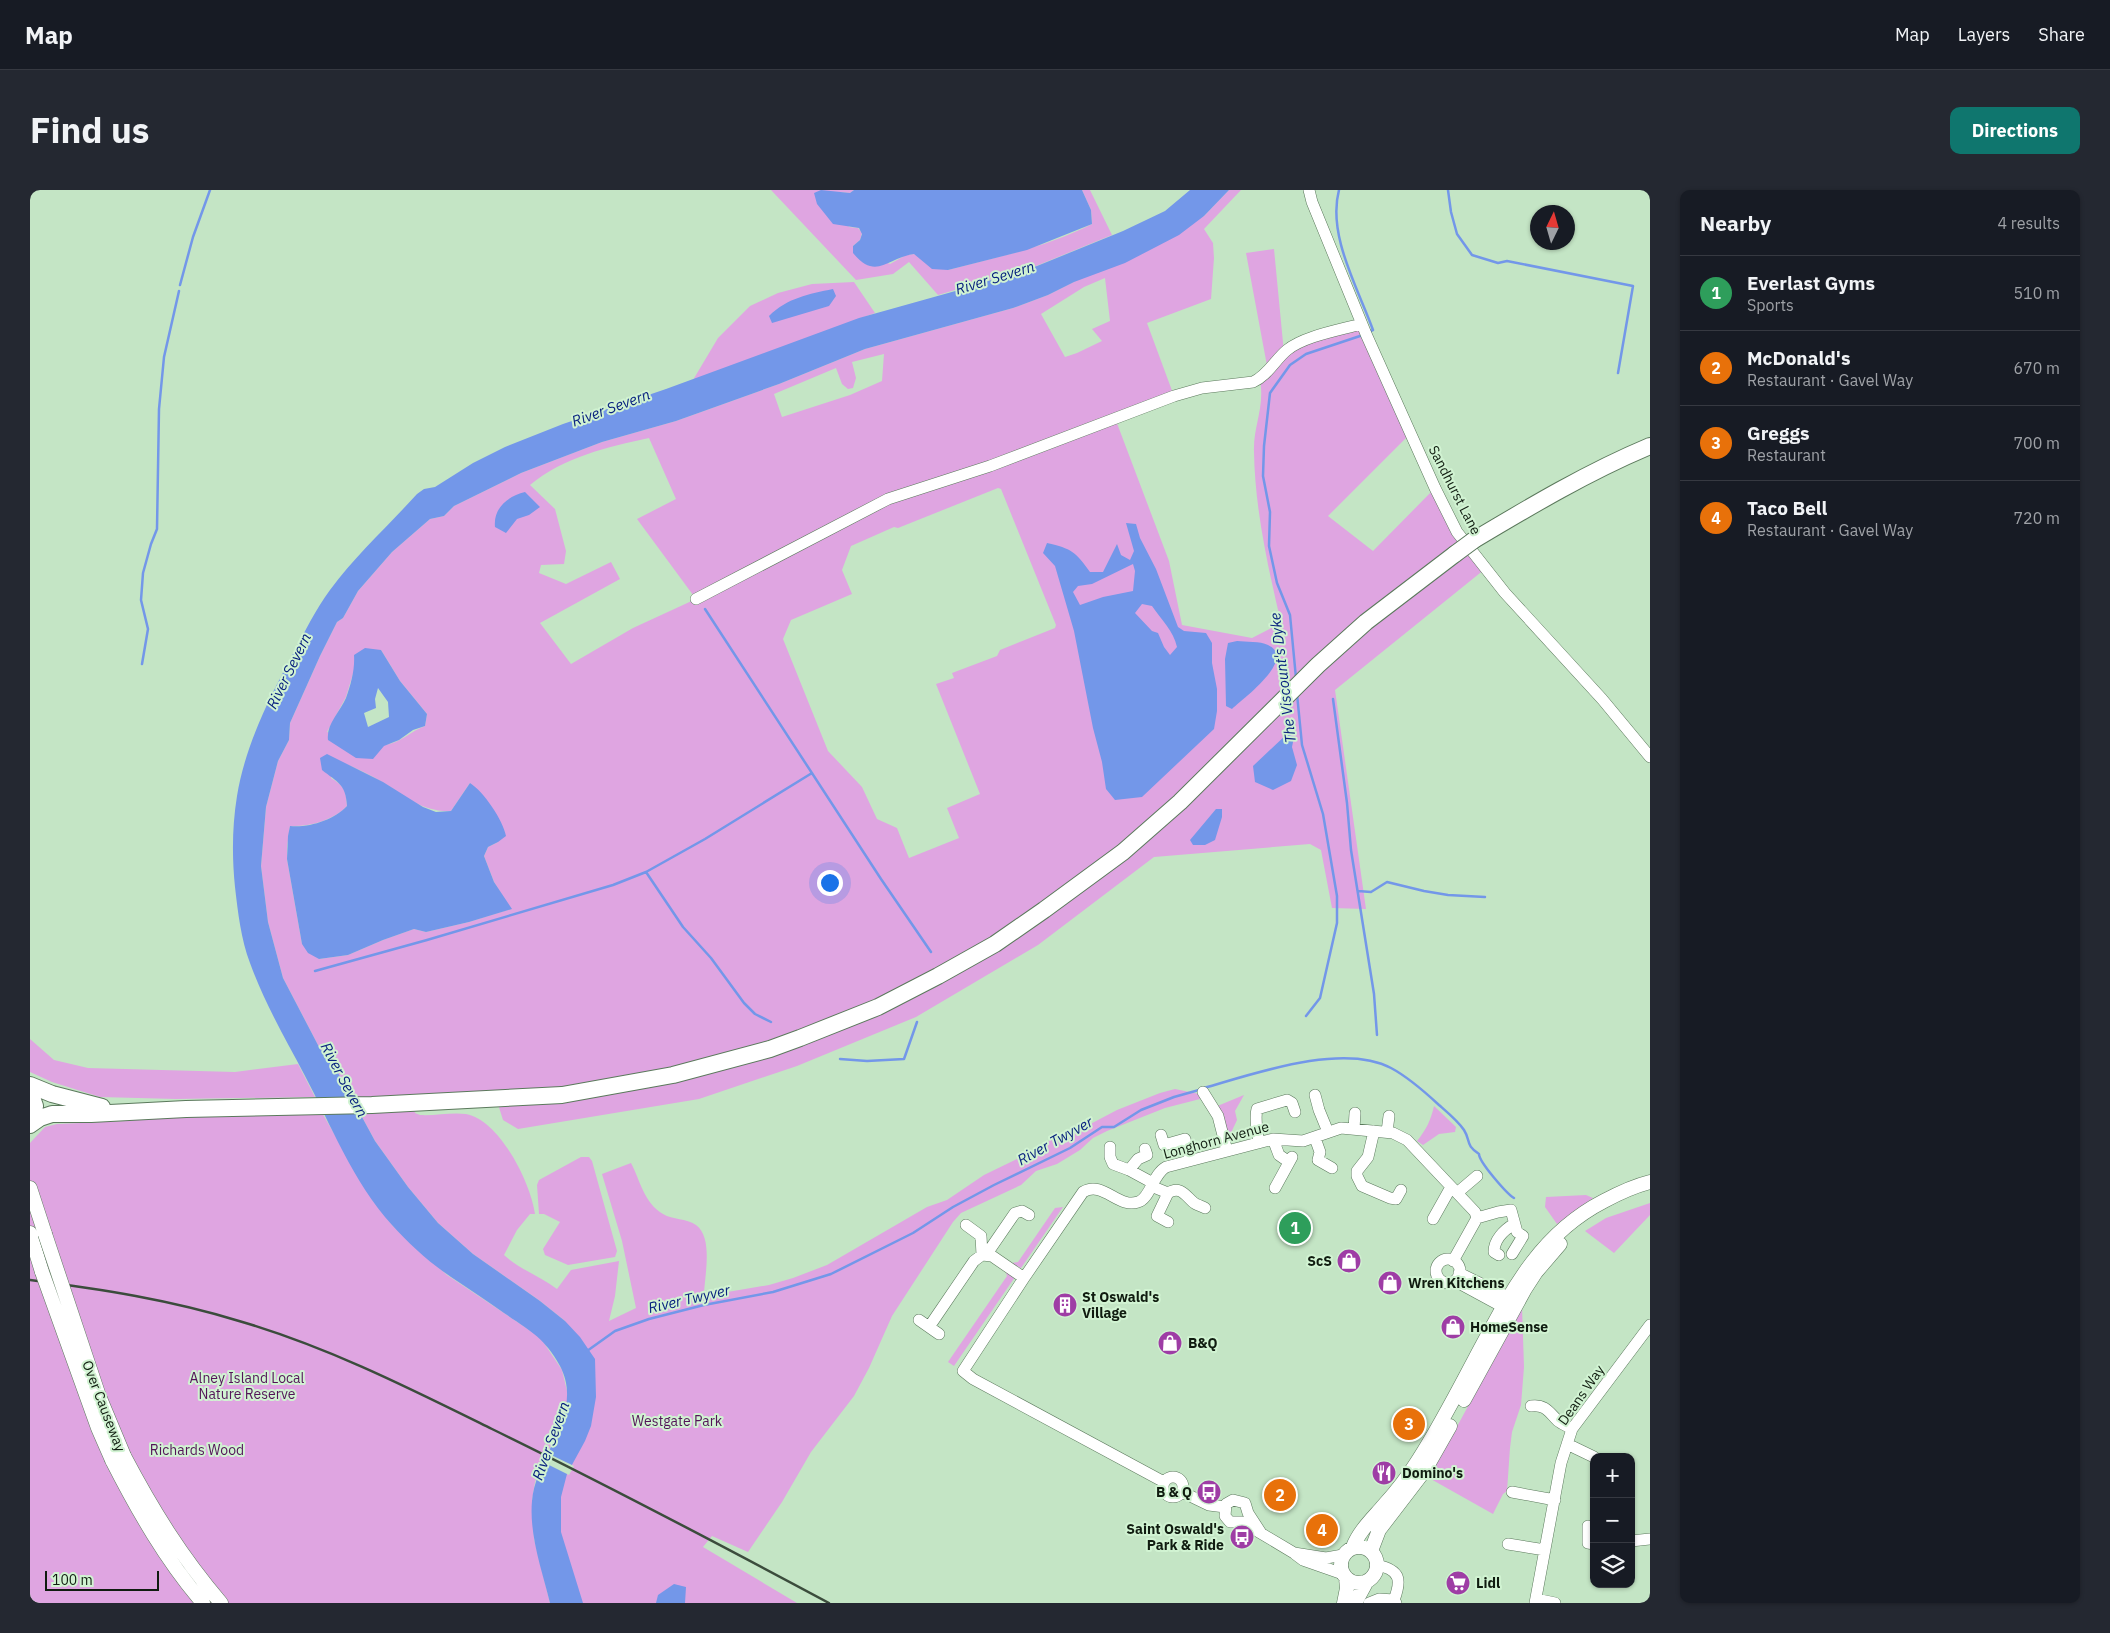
<!DOCTYPE html>
<meta charset="utf-8">
<style>
:root{--surface:#171b24;--page:#242831;--text:#f1f3f6;--muted:#9ea1a6;--line:#363941;--accent:#0f766e}
body{margin:0;font-family:"IBM Plex Sans",sans-serif;background:var(--page);color:var(--text)}
.controls{position:absolute;right:15px;bottom:15px;display:grid;overflow:hidden;border-radius:10px;box-shadow:0 1px 4px #0004}
.controls button{width:45px;height:45px;display:grid;place-items:center;padding:0;border:0;border-bottom:1px solid var(--line);background:var(--surface);color:var(--text);font:25px sans-serif}
.compass{position:absolute;left:1500px;top:15px;width:45px;height:45px;border-radius:50%;background:var(--surface);box-shadow:0 1px 4px #0004;rotate:5deg}
.scale{position:absolute;left:15px;bottom:12px;width:114px;box-sizing:border-box;padding-left:5px;border:2px solid #101c10;border-top:0;font-size:14px;line-height:18px;white-space:nowrap;color:#101c10;-webkit-text-stroke:4px #d1f3d2;paint-order:stroke}
.you{position:absolute;left:799px;top:692px;width:18px;height:18px;margin:-12px;border:4px solid #fff;border-radius:50%;background:#1a73e8;box-shadow:0 0 0 8px #1a73e833}
.badge{display:grid;place-items:center;width:32px;height:32px;border-radius:50%;background:var(--accent);color:#fff;font-size:16px;font-weight:700}
.pin{position:absolute;translate:-50% -50%;border:2px solid #fff;box-shadow:0 1px 5px #0006}
.list{margin:0;padding:0;list-style:none}
h2{display:flex;justify-content:space-between;align-items:center;height:65px;margin:0;padding:0 20px;font-size:21px}
h2 small{font-size:16px;font-weight:400;color:var(--muted)}
.list li{display:grid;grid-template-columns:32px 1fr auto;gap:15px;align-items:center;box-sizing:border-box;height:75px;padding:0 20px;border-top:1px solid var(--line)}
.list b{display:block;font-size:19px;white-space:nowrap}
.list p{margin:0;font-size:16px;white-space:nowrap;color:var(--muted)}
.list em{font-size:16px;font-style:normal;color:var(--muted)}
.icon{flex:none;width:28px;height:28px;fill:none;stroke:currentColor;stroke-width:2;stroke-linecap:round;stroke-linejoin:round}
.map{position:relative;flex:none;width:1620px;height:1413px;overflow:hidden;border-radius:10px}
header{display:flex;align-items:center;gap:30px;box-sizing:border-box;height:70px;padding:0 25px;background:var(--surface);border-bottom:1px solid var(--line)}
header strong{font-size:24px}
nav{display:flex;gap:28px;margin-inline-start:auto;font-size:18px}
.intro{display:flex;align-items:center;justify-content:space-between;box-sizing:border-box;height:120px;padding:0 30px}
h1{margin:0;font-size:35px}
.button{padding:12px 22px;border-radius:10px;background:var(--accent);color:#fff;font-size:18px;font-weight:700}
main{display:flex;gap:30px;padding:0 30px}
aside{flex:1;background:var(--surface);border-radius:10px;box-shadow:0 1px 4px #0004}
.map>svg:first-child{display:block}
</style>
<header>
<strong>Map</strong>
<nav><a>Map</a><a>Layers</a><a>Share</a></nav>
</header>
<div class="intro"><h1>Find us</h1><a class="button">Directions</a></div>
<main>
<div class="map">
<svg width="1620" height="1413" viewBox="0 0 1620 1413">
<rect width="100%" height="100%" fill="#c4e5c5"/>
<path fill="#dfa5e1" fill-rule="evenodd" d="M741,0H824L820,3L808,2L819,37L828,38L832,43L830,50L823,56L860,74L876,65L884,64L918,80C967,67 1017,57 1062,34L1061,20L1052,0H1060L1082,45L1006,76L908,105L879,72L863,84L826,90Z
M1199,0H1211L1174,39L1183,53L1184,68L1181,109L1117,133L1144,206L1085,228L1139,371L1152,435L1222,448L1251,433C1238,377 1225,320 1224,262C1223,236 1235,218 1230,190L1238,181L1216,63L1244,59L1254,163L1331,134L1380,244L1298,326L1343,361L1405,298L1455,379L1305,500L1336,719L1302,718L1291,660L1280,654L1124,667L1008,755L886,827L767,876L669,909L488,939L473,930L467,911L452,916L398,921L394,919H384L385,923L390,925C405,926 421,922 436,924C470,930 501,994 505,1024H500L487,1040L474,1065C489,1079 510,1086 527,1099L541,1080L589,1071L585,1106L579,1131L606,1118L592,1051L572,984L601,973C610,990 614,1013 633,1024C643,1030 656,1028 666,1035C684,1048 674,1088 674,1106L739,1095L763,1088L797,1075L897,1017L917,1010L954,985L995,965L1024,948L1049,940L1087,920L1130,903L1145,899L1169,904L1170,909L1135,918L1077,941L1063,948L1050,960L1027,974L1006,981L991,995L931,1023L923,1032L862,1126L839,1178L824,1206L781,1262L752,1312L718,1362L682,1346L673,1357L767,1413H538L517,1333L553,1209L535,1131L510,1111L443,1064L408,1033L378,997L345,951L307,881L289,857L253,788L238,732L231,676L236,617L248,571L259,550L260,533L290,466L307,432L313,428L328,401L362,362L400,329L414,326L424,316L491,283L572,252L646,231L749,194L835,159L983,118L1018,105L1174,26ZM1075,88L1080,131L1062,139L1072,151L1047,163L1035,167L1011,124L1054,97ZM854,164L852,191L820,205L752,227L744,204L806,178L812,194L818,199L823,198L826,188L822,172ZM619,248L646,309L607,329L666,409L603,438L541,474L510,433L590,389L581,372L536,394L509,383L511,375L534,374L536,361L525,319L500,295C534,267 577,257 619,248ZM968,298L971,299L1026,435L1025,438L970,460L967,466L922,483L924,488L906,494L950,604L917,618L929,648L879,668L867,638L847,629L832,597L798,561L753,449L761,430L822,404L812,380L821,356L864,337L868,338ZM351,460L370,491L397,524L395,536C381,541 370,553 355,555C346,557 309,545 297,542L316,507L325,477ZM308,571C324,577 339,584 354,593C377,607 392,622 421,621L440,593L468,652L458,657L454,666L464,692L481,719L439,732L396,742L384,739L353,750L318,765L289,769L272,754L257,669V657L260,636C280,637 304,630 317,616C316,600 314,596 301,588Z
M824,92L845,123L663,190L688,148L720,116L748,103L782,94Z
M0,849L24,870L58,878L205,882L268,874L285,907L146,909L70,907L22,892L0,882Z
M1214,905L1205,921L1207,930L1200,945H1196L1185,917Z
M1404,916L1426,937L1425,942L1409,944L1393,955L1387,951C1396,940 1401,930 1404,916Z
M291,921L343,1011L363,1036L417,1085L510,1147L532,1180L538,1205L537,1218L527,1245L518,1261L505,1292L502,1311L504,1349L520,1413H0V953L15,937L27,934L97,931L128,927Z
M551,967H559L562,971L587,1061L585,1067L538,1075L515,1065L513,1059L530,1032L514,1024H509L507,995L509,990Z
M1556,1005L1563,1008L1527,1034L1515,1017L1516,1007Z
M1620,1013V1025L1584,1063L1555,1041L1576,1028Z
M1033,1017L991,1078L982,1073L988,1072L1025,1018Z
M975,1080L985,1087L924,1176L918,1172L977,1086Z
M1492,1117L1494,1177L1491,1215L1482,1242L1480,1258L1477,1301L1473,1304L1463,1324L1399,1288Z"/>
<path fill="#7397e9" fill-rule="evenodd" d="M791,0L820,3L824,0H1052L1061,20L1062,34L997,60L918,80L902,79L884,64C857,68 846,91 823,63V56L830,50L832,44L829,38L803,34L787,14L784,3Z
M1160,0H1199L1174,26L1149,45L1095,73L1044,92L1018,105L983,118L835,159L749,194L646,231L572,252L491,283L424,316L414,326L400,329L362,362L328,401L313,428L307,432L290,466L260,533L259,550L248,571L236,617L231,676L238,732L253,788L289,857L307,881L345,951L378,997L408,1033L443,1064L510,1111L535,1131L550,1147L565,1169L566,1207L561,1236L555,1251L537,1284L531,1307V1342L553,1413H520C512,1380 499,1345 502,1311C506,1265 555,1224 530,1176C514,1147 500,1141 474,1123C457,1111 439,1099 421,1087C400,1073 379,1054 362,1035C323,992 301,935 274,884C255,848 234,812 220,773C211,749 208,723 205,697C202,667 202,637 207,606C215,556 240,506 264,462C275,441 286,419 300,400C326,365 358,336 387,304L394,299L405,297L443,273L475,257L533,234L636,199L829,128L929,100L1007,76L1093,41L1135,21Z
M803,99L806,106L799,116L742,133L739,126C757,108 779,104 803,99Z
M495,302L510,317L499,325L487,329L476,343L465,337C463,318 478,306 495,302Z
M1096,333L1106,334L1110,348L1126,379L1148,437L1154,441L1176,443L1182,453V473L1187,499V521L1184,539L1112,607L1085,610L1076,599L1072,572L1063,538L1044,441L1025,376L1013,363L1017,353C1042,359 1045,361 1060,382H1073L1087,354L1091,365L1100,370L1104,361ZM1103,374L1105,381L1103,401L1073,407L1050,415L1043,402L1048,396L1062,394ZM1112,414L1122,416C1132,431 1143,440 1147,457L1140,465L1134,457L1128,443L1122,441L1105,423Z
M1207,451C1216,452 1230,451 1238,455C1267,469 1214,508 1202,519L1196,516L1195,469L1198,453Z
M335,458L351,460L370,491L397,524L395,536L383,540L369,550L354,556L343,569L326,568L298,550C296,534 310,522 316,508C321,494 325,479 324,465ZM348,498L358,512L359,527L338,537L334,523L346,518L345,509Z
M1257,544L1264,547L1262,557L1267,575L1261,591L1243,600L1225,592L1223,576Z
M297,564L353,592L393,617L406,622L421,621L440,593C454,602 473,630 476,646L468,652L458,657L454,666L464,692L482,719L439,732L396,742L384,739L353,750L318,765L289,769L278,763L272,754L257,669L258,646L260,636C279,638 304,630 317,616C316,594 307,592 292,580L290,568Z
M1186,619H1192V627L1185,650L1175,655H1163L1160,650Z
M644,1394L656,1397L655,1413H626L628,1405Z"/>
<path fill="#c4e5c5" d="M515,1262L544,1276L539,1285L511,1271Z"/>
<g fill="none" stroke-linecap="round" stroke-linejoin="round">
<path stroke="#7397e9" stroke-width="2.5" d="M1309,0C1297,45 1328,98 1343,140L1338,142
M1418,0L1421,22L1427,44L1442,65L1468,73L1477,71L1603,96L1588,183
M150,95L163,47L180,0
M675,419L851,689L901,762
M112,474L118,439L111,410L113,383L121,354L127,339L129,219L134,167L149,101
M1266,488L1260,425L1247,393L1239,356L1240,322L1233,286L1234,256L1240,203L1260,175L1276,164L1333,145
M1267,504L1272,555L1293,624L1307,706V733L1290,808L1276,826
M1303,509L1317,613L1321,660L1344,804L1347,845
M616,682L675,649L782,583
M1328,701L1341,702L1357,692L1394,701L1418,705L1455,707
M285,781L397,750L583,695L616,682L653,737L681,768L714,813L725,824L741,832
M810,869L837,871L874,869L887,832
M1174,898C1223,884 1313,852 1361,878C1378,887 1395,902 1409,915C1417,922 1428,931 1434,940C1441,951 1435,955 1449,964C1449,972 1477,1004 1484,1008
M557,1161L585,1141L619,1129L674,1115L743,1102L801,1084L883,1043L923,1017L964,995L1040,958L1072,937H1084L1111,920L1144,907L1169,900"/>
<defs>
<path id="minor" d="M1279,0L1282,12L1336,144L1405,298L1427,342L1475,403L1572,509L1620,567
M666,409L858,309L960,276L1144,206L1172,198L1223,192C1237,186 1245,170 1257,160C1274,146 1310,140 1331,134
M1173,902L1188,926L1197,961
M1285,905L1289,920L1298,942
M1324,939L1325,923
M1344,941L1338,967L1327,981V986L1332,996L1360,1008L1366,1009L1371,1000
M1357,942L1359,926
M1131,945L1134,955L1155,949L1160,970
M1285,948L1290,962L1288,970L1302,978
M1243,949L1249,965L1259,972
M1229,952C1227,944 1225,926 1227,919L1257,910L1262,913L1265,922
M1080,957V967L1083,974L1099,980L1123,993
M1099,980L1108,969L1117,965L1115,959
M1121,996L1138,1003C1150,995 1156,1006 1163,1012C1166,1015 1172,1016 1175,1018
M1245,998L1262,967
M1427,1003L1447,986
M1403,1029L1421,997
M1138,1032L1127,1026L1138,1003
M936,1035L951,1046L952,1065
M956,1065L985,1023L992,1021L999,1025
M1469,1065L1464,1062C1464,1050 1474,1040 1484,1034
M1406 1081a12 12 0 1 1 24 0a12 12 0 1 1-24 0Z
M1423,1071L1447,1028L1468,1022L1481,1020L1487,1042L1493,1046L1482,1064
M1429,1083L1478,1107L1483,1114
M1425,1091L1473,1117H1481
M889,1130L909,1144
M899,1137L944,1071L952,1065L962,1066L994,1088
M1501,1216C1515,1214 1519,1222 1528,1231C1532,1234 1537,1236 1542,1239
M1537,1254L1564,1267
M1133 1297a10 10 0 1 1 20 0a10 10 0 1 1-20 0Z
M1134,1292L943,1189L933,1181L994,1088L1053,1002C1073,990 1088,1019 1108,1012C1120,1009 1123,984 1136,977L1243,949L1273,951L1311,938L1363,943L1377,950L1445,1022L1447,1028
M1152,1302L1179,1315L1195,1317
M1482,1302L1525,1310
M1558,1336V1353L1564,1354
M1231,1343L1218,1323L1215,1313L1203,1310L1196,1314L1195,1326L1200,1332H1212L1264,1363L1296,1368L1313,1365
M1601,1351L1620,1349
M1478,1354L1515,1360
M1265,1364L1273,1370L1313,1384
M1347,1375C1370,1380 1372,1389 1364,1410
M1506,1409L1525,1413
M1339,1413L1349,1409L1364,1410L1366,1413
M1505,1413L1531,1273L1542,1239L1620,1135"/>
<path id="major" d="M0,998L15,1044
M0,1043L12,1082
M1434,1210L1495,1099L1506,1082L1530,1054
M94,1266C123,1321 151,1366 191,1413
M82,1270C108,1321 136,1370 173,1413
M1311 1375a18 18 0 1 1 36 0a18 18 0 1 1-36 0Z
M1323,1357C1329,1341 1343,1328 1354,1315C1367,1301 1379,1285 1389,1269C1410,1236 1428,1201 1446,1167C1480,1104 1508,1045 1574,1011C1589,1003 1604,996 1620,992
M1341,1361L1349,1340L1395,1280L1420,1236
M1314,1413L1317,1398L1316,1388
M1325,1413L1337,1391"/>
<path id="highway" d="M1444,350C1501,316 1558,282 1620,256
M0,895L22,904L72,917
M0,902L5,916L0,935
M0,935L10,928L22,924H61L156,919L342,915L532,905L643,885L740,859L770,848L848,817L908,786L965,754L1014,720L1093,662L1150,612L1288,475L1336,432L1425,364"/>
</defs>
<use href="#minor" stroke="#5b795c" stroke-width="12"/>
<use href="#major" stroke="#5b795c" stroke-width="15"/>
<use href="#highway" stroke="#5b795c" stroke-width="18"/>
<use href="#minor" stroke="#fff" stroke-width="11"/>
<use href="#major" stroke="#fff" stroke-width="14"/>
<use href="#highway" stroke="#fff" stroke-width="16"/>
<path stroke="#3b4c3c" stroke-width="2.5" d="M0,1090C71,1099 141,1110 209,1131C298,1157 379,1198 462,1239C575,1294 687,1353 799,1413"/>
<defs>
<path id="major-bridge" d="M15,1044L69,1206L94,1266
M12,1082L68,1238L82,1270"/>
<path id="highway-bridge" d="M1425,364L1444,350"/>
</defs>
<use href="#major-bridge" stroke="#5b795c" stroke-width="15" stroke-linecap="butt"/>
<use href="#highway-bridge" stroke="#5b795c" stroke-width="18" stroke-linecap="butt"/>
<use href="#major-bridge" stroke="#fff" stroke-width="14"/>
<use href="#highway-bridge" stroke="#fff" stroke-width="16"/>
</g>
<defs>
<symbol id="shop-disc" viewBox="-11 -11 22 22"><circle r="9.5" fill="#9e3da5" stroke="#d1f3d2"/><path d="M-5-2.5h2.3a2.7 3.5 0 0 1 5.4 0H5L5.5 6h-11ZM-1.5-2.5h3a1.5 2.3 0 0 0-3 0Z" fill="#fff"/></symbol>
<symbol id="building-disc" viewBox="-11 -11 22 22"><circle r="9.5" fill="#9e3da5" stroke="#d1f3d2"/><path d="M-4-6H4V6H1V3H-1V6H-4ZM-2.5-4.3h1.7v1.8h-1.7ZM.8-4.3h1.7v1.8H.8ZM-2.5-1h1.7V.8h-1.7ZM.8-1h1.7V.8H.8Z" fill="#fff"/></symbol>
<symbol id="restaurant-disc" viewBox="-11 -11 22 22"><circle r="9.5" fill="#9e3da5" stroke="#d1f3d2"/><path d="M-5-6h1v4h1v-4h1v4h1v-4h1v5L-1.5 .5V6h-2V.5L-5-1ZM5-6V6H3V1.5H1.5Q1.5-4 5-6Z" fill="#fff"/></symbol>
<symbol id="bus-disc" viewBox="-11 -11 22 22"><circle r="9.5" fill="#9e3da5" stroke="#d1f3d2"/><path d="M-5-6H5V4H4V6H2V4H-2V6H-4V4H-5ZM-3.5-4V0h7V-4ZM-3.5 1.2v1.5H-2V1.2ZM2 1.2v1.5H3.5V1.2Z" fill="#fff"/></symbol>
<symbol id="supermarket-disc" viewBox="-11 -11 22 22"><circle r="9.5" fill="#9e3da5" stroke="#d1f3d2"/><path d="M-6-5.5h2.5l.6 2H6L4.5 2H-2.5L-4.4-4H-6ZM-1.5 3.2a1.3 1.3 0 1 0 .1 0ZM3 3.2a1.3 1.3 0 1 0 .1 0Z" fill="#fff"/></symbol>
</defs>
<g fill-rule="evenodd">
<use href="#shop-disc" x="1305" y="1057" width="28" height="28"/>
<use href="#shop-disc" x="1346" y="1079" width="28" height="28"/>
<use href="#building-disc" x="1021" y="1101" width="28" height="28"/>
<use href="#shop-disc" x="1409" y="1123" width="28" height="28"/>
<use href="#shop-disc" x="1126" y="1139" width="28" height="28"/>
<use href="#restaurant-disc" x="1340" y="1269" width="28" height="28"/>
<use href="#bus-disc" x="1165" y="1288" width="28" height="28"/>
<use href="#bus-disc" x="1198" y="1333" width="28" height="28"/>
<use href="#supermarket-disc" x="1414" y="1379" width="28" height="28"/>
</g>
<g text-anchor="middle" stroke-width="4" stroke-linejoin="round" paint-order="stroke">
<g font-size="14" fill="#101c10" stroke="#d1f3d2">
<text transform="translate(1425 300) rotate(63)" y="5">Sandhurst Lane</text>
<text transform="translate(1186 950) rotate(-15)" y="5">Longhorn Avenue</text>
<text transform="translate(1551 1205) rotate(-55)" y="5">Deans Way</text>
<text transform="translate(74 1216) rotate(69)" y="5">Over Causeway</text>
</g>
<g font-size="14" font-weight="bold" fill="#101c10" stroke="#d1f3d2" text-anchor="start">
<text x="1302" y="1076" text-anchor="end">ScS</text>
<text x="1378" y="1098">Wren Kitchens</text>
<text x="1052" y="1112">St Oswald's<tspan x="1052" dy="16">Village</tspan></text>
<text x="1440" y="1142">HomeSense</text>
<text x="1158" y="1158">B&amp;Q</text>
<text x="1372" y="1288">Domino's</text>
<text x="1162" y="1307" text-anchor="end">B &amp; Q</text>
<text x="1194" y="1344" text-anchor="end">Saint Oswald's<tspan x="1194" dy="16">Park &amp; Ride</tspan></text>
<text x="1446" y="1398">Lidl</text>
</g>
<g font-size="14" fill="#531458" stroke="#d1f3d2">
<text x="217" y="1193">Alney Island Local<tspan x="217" dy="16">Nature Reserve</tspan></text>
<text x="647" y="1236">Westgate Park</text>
<text x="167" y="1265">Richards Wood</text>
</g>
<g font-size="15" font-style="italic" fill="#09227f" stroke="#d1f3d2">
<text transform="translate(965 88) rotate(-17)" y="5">River Severn</text>
<text transform="translate(581 218) rotate(-20)" y="5">River Severn</text>
<text transform="translate(259 481) rotate(-64)" y="5">River Severn</text>
<text transform="translate(1253 488) rotate(-97)" y="5">The Viscount's Dyke</text>
<text transform="translate(314 890) rotate(62)" y="5">River Severn</text>
<text transform="translate(1025 951) rotate(-29)" y="5">River Twyver</text>
<text transform="translate(659 1109) rotate(-13)" y="5">River Twyver</text>
<text transform="translate(521 1251) rotate(-70)" y="5">River Severn</text>
</g>
</g>
</svg>
<div class="controls">
<button>+</button>
<button>−</button>
<button><svg class="icon" aria-label="layers" viewBox="0 0 24 24"><path d="M12 4l9 5-9 5-9-5zM3 14l9 5 9-5"/></svg></button>
</div>
<svg class="compass" viewBox="-18 -18 36 36"><path d="M0-13l5 13h-10z" fill="#e53935"/><path d="M0 13l5-13h-10z" fill="#9ea1a6"/></svg>
<div class="scale">100 m</div>
<div class="you"></div>
<div class="pin badge" style="left:1265px;top:1038px;background:#2e9e5b">1</div>
<div class="pin badge" style="left:1250px;top:1305px;background:#e8710a">2</div>
<div class="pin badge" style="left:1379px;top:1234px;background:#e8710a">3</div>
<div class="pin badge" style="left:1292px;top:1340px;background:#e8710a">4</div>
</div>
<aside>
<h2>Nearby<small>4 results</small></h2>
<ul class="list">
<li><span class="badge" style="background:#2e9e5b">1</span><div><b>Everlast Gyms</b><p>Sports</p></div><em>510 m</em></li>
<li><span class="badge" style="background:#e8710a">2</span><div><b>McDonald's</b><p>Restaurant · Gavel Way</p></div><em>670 m</em></li>
<li><span class="badge" style="background:#e8710a">3</span><div><b>Greggs</b><p>Restaurant</p></div><em>700 m</em></li>
<li><span class="badge" style="background:#e8710a">4</span><div><b>Taco Bell</b><p>Restaurant · Gavel Way</p></div><em>720 m</em></li>
</ul>
</aside>
</main>
